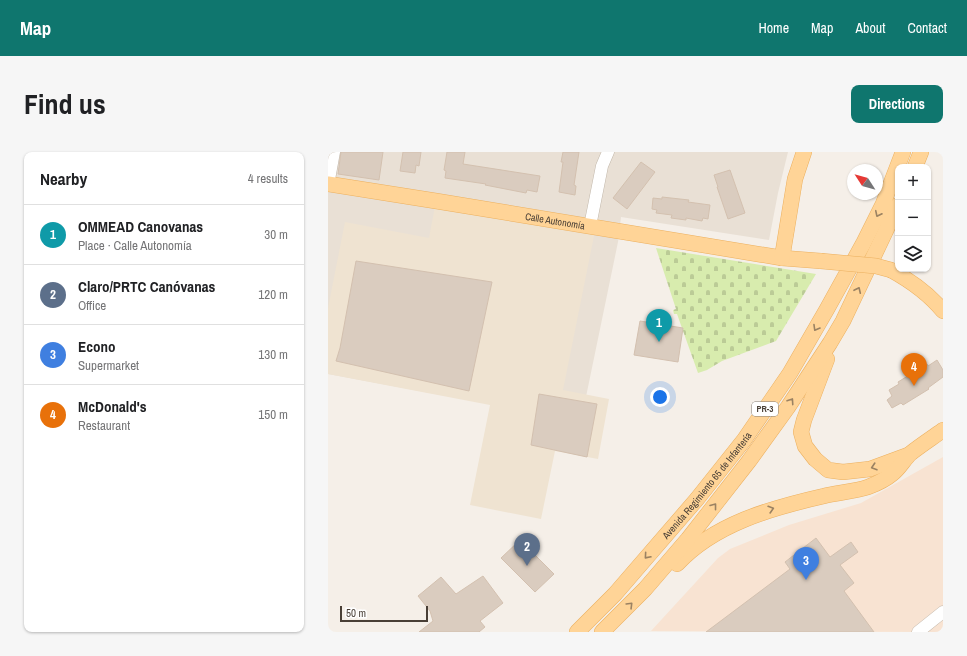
<!DOCTYPE html>
<meta charset="utf-8">
<style>
:root{--surface:#fff;--page:#f6f6f6;--text:#202124;--muted:#757577;--line:#e0e0e0;--accent:#0f766e}
body{margin:0;font-family:"Archivo Narrow",sans-serif;background:var(--page);color:var(--text)}
.controls{position:absolute;right:12px;top:12px;display:grid;overflow:hidden;border-radius:8px;box-shadow:0 1px 3px #0004}
.controls button{width:36px;height:36px;display:grid;place-items:center;padding:0;border:0;border-bottom:1px solid var(--line);background:var(--surface);color:var(--text);font:20px sans-serif}
.compass{position:absolute;left:519px;top:12px;width:36px;height:36px;border-radius:50%;background:var(--surface);box-shadow:0 1px 3px #0004;rotate:306deg}
.scale{position:absolute;left:12px;bottom:10px;width:88px;box-sizing:border-box;padding-left:4px;border:2px solid #493f36;border-top:0;font-size:11px;line-height:14px;white-space:nowrap;color:#493f36;-webkit-text-stroke:3px #fff;paint-order:stroke}
.you{position:absolute;left:332px;top:245px;width:14px;height:14px;margin:-10px;border:3px solid #fff;border-radius:50%;background:#1a73e8;box-shadow:0 0 0 6px #1a73e833}
.badge{display:grid;place-items:center;width:26px;height:26px;border-radius:50%;background:var(--accent);color:#fff;font-size:13px;font-weight:700}
.pin{position:absolute;translate:-50% -33px;filter:drop-shadow(0 1px 2px #0008)}
.pin::after{content:'';position:absolute;top:21px;width:14px;height:12px;background:inherit;clip-path:polygon(0 0,100% 0,50% 100%)}
.list{margin:0;padding:0;list-style:none}
h2{display:flex;justify-content:space-between;align-items:center;height:52px;margin:0;padding:0 16px;font-size:17px}
h2 small{font-size:13px;font-weight:400;color:var(--muted)}
.list li{display:grid;grid-template-columns:26px 1fr auto;gap:12px;align-items:center;box-sizing:border-box;height:60px;padding:0 16px;border-top:1px solid var(--line)}
.list b{display:block;font-size:15px;white-space:nowrap}
.list p{margin:0;font-size:13px;white-space:nowrap;color:var(--muted)}
.list em{font-size:13px;font-style:normal;color:var(--muted)}
.icon{flex:none;width:22px;height:22px;fill:none;stroke:currentColor;stroke-width:2;stroke-linecap:round;stroke-linejoin:round}
.map{position:relative;flex:none;width:615px;height:480px;overflow:hidden;border-radius:8px}
header{display:flex;align-items:center;gap:24px;box-sizing:border-box;height:56px;padding:0 20px;background:var(--accent);color:#fff}
header strong{font-size:19px}
nav{display:flex;gap:22px;margin-inline-start:auto;font-size:14px}
.intro{display:flex;align-items:center;justify-content:space-between;box-sizing:border-box;height:96px;padding:0 24px}
h1{margin:0;font-size:28px}
.button{padding:10px 18px;border-radius:8px;background:var(--accent);color:#fff;font-size:14px;font-weight:700}
main{display:flex;gap:24px;padding:0 24px}
aside{flex:1;background:var(--surface);border-radius:8px;box-shadow:0 1px 3px #0004}
.map>svg:first-child{display:block}
</style>
<header>
<strong>Map</strong>
<nav><a>Home</a><a>Map</a><a>About</a><a>Contact</a></nav>
</header>
<div class="intro"><h1>Find us</h1><a class="button">Directions</a></div>
<main>
<aside>
<h2>Nearby<small>4 results</small></h2>
<ul class="list">
<li><span class="badge" style="background:#0f9aa8">1</span><div><b>OMMEAD Canovanas</b><p>Place · Calle Autonomía</p></div><em>30 m</em></li>
<li><span class="badge" style="background:#5c6f8a">2</span><div><b>Claro/PRTC Canóvanas</b><p>Office</p></div><em>120 m</em></li>
<li><span class="badge" style="background:#3f7fe0">3</span><div><b>Econo</b><p>Supermarket</p></div><em>130 m</em></li>
<li><span class="badge" style="background:#e8710a">4</span><div><b>McDonald's</b><p>Restaurant</p></div><em>150 m</em></li>
</ul>
</aside>
<div class="map">
<svg width="615" height="480" viewBox="0 0 615 480">
<defs>
<pattern id="cemetery-stones" width="16" height="16" patternUnits="userSpaceOnUse"><rect width="16" height="16" fill="#d8ecae"/><path d="M2 7V4a2 2 0 0 1 4 0v3zM10 15v-3a2 2 0 0 1 4 0v3z" fill="#bbcb96"/></pattern>
</defs>
<rect width="100%" height="100%" fill="#f5efe8"/>
<path fill="#e9e0d5" d="M0,0H460L450,41L441,88L293,65L290,90L253,269L0,222Z"/>
<path fill="#f8e3d2" d="M615,305V480L323,479L390,406L402,397L461,373L533,351Z"/>
<path fill="#efe3d1" d="M108,49L267,79L235,238L281,247L270,307L227,299L213,367L142,353L162,253L0,222V156L17,70L101,86Z"/>
<path fill="url(#cemetery-stones)" d="M328,96L488,122L448,189L394,209L379,218L370,221L349,162H346L345,158L348,157Z"/>
<path fill="#daccbf" stroke="#d3c0af" d="M13,0H55L51,28L10,22Z
M75,0H93L91,14L88,13L87,21L72,19Z
M119,0H137L135,12L212,24L209,40L199,38L198,41L157,33L158,32L117,26L118,19L116,18Z
M235,0H251L246,33L248,34L247,43L231,40L235,10H233Z
M313,10L327,20L299,57L285,46Z
M402,18L417,61L400,67L389,35H390L386,23Z
M334,45L361,48L360,50L382,53L380,67L375,66L374,69L358,66V68L343,66L344,63L328,61L329,58L324,57L325,46L334,47Z
M28,109L164,130L141,239L8,209L12,196Z
M312,169L355,176L350,210L306,203Z
M609,208L615,218V225L600,236L601,237L575,253L573,251L564,256L559,248L564,244L561,238L571,232L570,230L599,212L600,214Z
M211,242L269,252L259,305L203,293Z
M488,386L502,405L523,390L530,400L512,413L526,431L516,439L546,480H378L462,417L457,410Z
M192,388L226,422L207,440L173,406Z
M155,424L175,451L152,469L157,475L151,480H91L105,469L102,459L90,444L113,425L128,442Z"/>
<g fill="none" stroke-linecap="round" stroke-linejoin="round">
<defs>
<path id="minor" d="M0,33L6,0
M262,74L274,14L280,0
M590,480L615,460"/>
<g id="major">
<path d="M587,15L593,0"/>
<path id="s1" d="M0,32L108,49L454,106L493,109"/>
<path d="M454,106L467,27L476,0"/>
<path d="M563,118C583,129 601,142 615,159"/>
<path d="M499,207L476,268L473,280L477,294L487,307L500,318L515,320L542,317L580,303"/>
<path d="M349,412C386,372 443,356 496,344C508,341 529,339 540,335C548,332 558,327 564,322C572,316 576,307 583,301C593,293 604,286 615,278"/>
<path id="s2" d="M249,480L287,442L369,347L416,288L462,221L499,157L535,92L555,52L575,0"/>
<path d="M274,480L317,437L360,387L421,309L460,255L502,191L515,169L570,53"/>
</g>
</defs>
<use href="#minor" stroke="#c1b6a9" stroke-width="13"/>
<use href="#major" stroke="#ecb05f" stroke-width="16"/>
<use href="#minor" stroke="#fff" stroke-width="12"/>
<use href="#major" stroke="#ffd497" stroke-width="15"/>
<defs>
<path id="major-bridge" d="M493,109L548,114L563,118"/>
</defs>
<use href="#major-bridge" stroke="#ecb05f" stroke-width="16" stroke-linecap="butt"/>
<use href="#major-bridge" stroke="#ffd497" stroke-width="15"/>
</g>
<defs><path id="oneway-chevron" d="M-2-3.5L2.5 0L-2 3.5" fill="none" stroke-width="1.6" stroke-linecap="round" stroke-linejoin="round"/></defs>
<g stroke="#9b8262">
<use href="#oneway-chevron" transform="translate(550 62) rotate(116)"/>
<use href="#oneway-chevron" transform="translate(530 138) rotate(-65)"/>
<use href="#oneway-chevron" transform="translate(488 176) rotate(120)"/>
<use href="#oneway-chevron" transform="translate(463 249) rotate(-56)"/>
<use href="#oneway-chevron" transform="translate(546 315) rotate(162)"/>
<use href="#oneway-chevron" transform="translate(386 354) rotate(-52)"/>
<use href="#oneway-chevron" transform="translate(443 357) rotate(-17)"/>
<use href="#oneway-chevron" transform="translate(319 404) rotate(131)"/>
<use href="#oneway-chevron" transform="translate(302 453) rotate(-45)"/>
</g>
<g text-anchor="middle" stroke-width="3.5" stroke-linejoin="round" paint-order="stroke">
<rect fill="#fff" stroke="#807972" stroke-width="1" x="424" y="250" width="26" height="14" rx="3"/>
<g font-size="9" font-weight="bold" fill="#493f36">
<text x="437" y="260">PR-3</text>
</g>
<g font-size="10" fill="#493f36" stroke="#fff">
<text dy="4" stroke="none"><textPath href="#s1" startOffset="230">Calle Autonomía</textPath></text>
<text dy="4" stroke="none"><textPath href="#s2" startOffset="196">Avenida Regimiento 65 de Infantería</textPath></text>
</g>
</g>
</svg>
<div class="controls">
<button>+</button>
<button>−</button>
<button><svg class="icon" aria-label="layers" viewBox="0 0 24 24"><path d="M12 4l9 5-9 5-9-5zM3 14l9 5 9-5"/></svg></button>
</div>
<svg class="compass" viewBox="-18 -18 36 36"><path d="M0-13l5 13h-10z" fill="#e53935"/><path d="M0 13l5-13h-10z" fill="#757577"/></svg>
<div class="scale">50 m</div>
<div class="you"></div>
<div class="pin badge" style="left:331px;top:190px;background:#0f9aa8">1</div>
<div class="pin badge" style="left:199px;top:414px;background:#5c6f8a">2</div>
<div class="pin badge" style="left:478px;top:428px;background:#3f7fe0">3</div>
<div class="pin badge" style="left:586px;top:234px;background:#e8710a">4</div>
</div>
</main>
